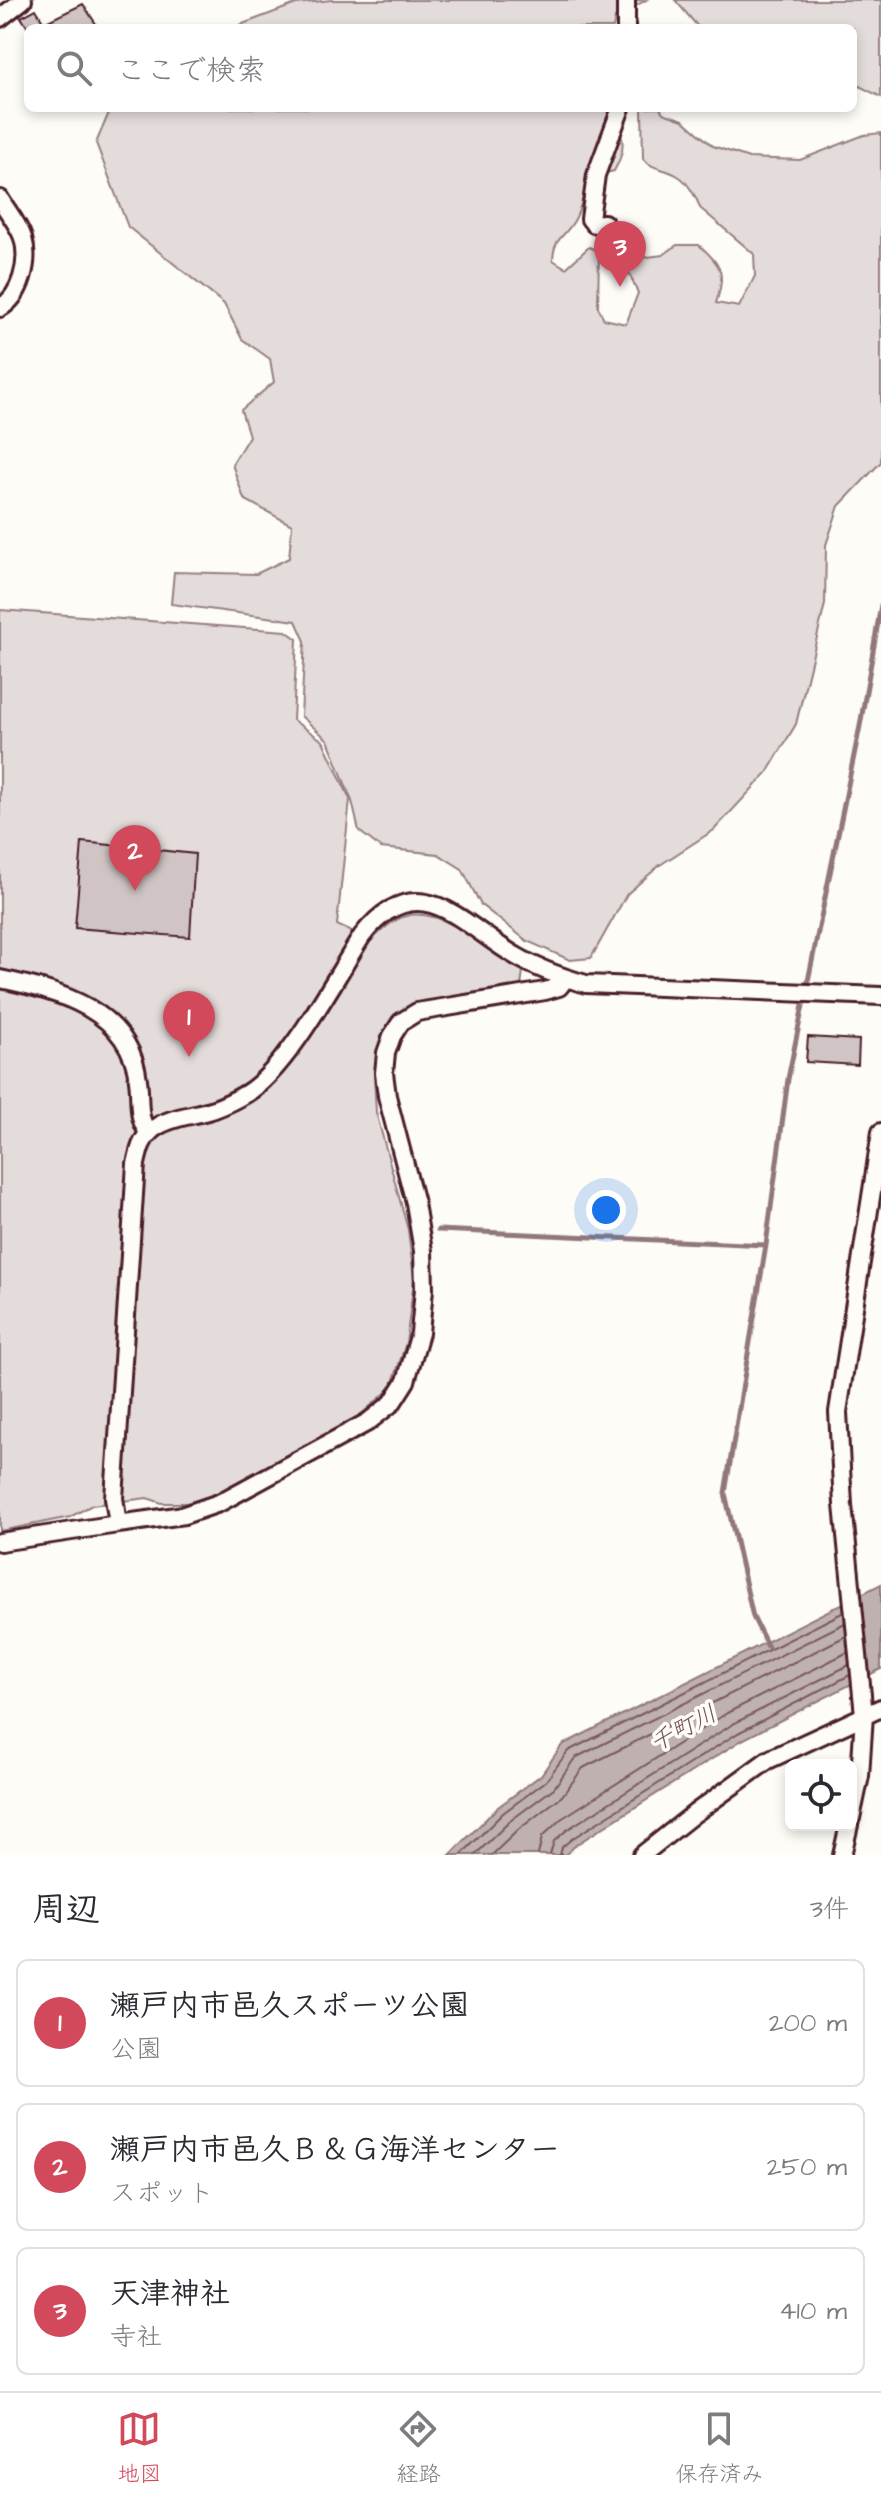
<!DOCTYPE html>
<html lang="ja">
<meta charset="utf-8">
<style>
:root{--surface:#fff;--page:#f2f2f3;--text:#2b2b33;--muted:#7c7c81;--line:#e1e1e2;--accent:#d1495b}
body{margin:0;font-family:"Architects Daughter","Klee One",sans-serif;background:var(--page);color:var(--text)}
.controls{position:absolute;right:24px;bottom:24px;display:grid;overflow:hidden;border-radius:12px;box-shadow:0 4px 12px #0003}
.controls button{width:72px;height:72px;display:grid;place-items:center;padding:0;border:0;border-bottom:2px solid var(--line);background:var(--surface);color:var(--text);font:40px sans-serif}
.you{position:absolute;left:606px;top:1210px;width:28px;height:28px;margin:-20px;border:6px solid #fff;border-radius:50%;background:#1a73e8;box-shadow:0 0 0 12px #1a73e833}
.badge{display:grid;place-items:center;width:52px;height:52px;border-radius:50%;background:var(--accent);color:#fff;font-size:26px;font-weight:700}
.pin{position:absolute;translate:-50% -66px;filter:drop-shadow(0 2px 4px #0008)}
.pin::after{content:'';position:absolute;top:42px;width:28px;height:24px;background:inherit;clip-path:polygon(0 0,100% 0,50% 100%)}
.list{margin:0;padding:0;list-style:none}
h2{display:flex;justify-content:space-between;align-items:center;height:104px;margin:0;padding:0 32px;font-size:34px}
h2 small{font-size:26px;font-weight:400;color:var(--muted)}
.list li{display:grid;grid-template-columns:52px 1fr auto;gap:24px;align-items:center;box-sizing:border-box;height:128px;margin:0 16px 16px;padding:0 16px;border:2px solid var(--line);border-radius:12px}
.list b{display:block;font-size:30px;white-space:nowrap}
.list p{margin:0;font-size:26px;white-space:nowrap;color:var(--muted)}
.list em{font-size:26px;font-style:normal;color:var(--muted)}
.icon{flex:none;width:44px;height:44px;fill:none;stroke:currentColor;stroke-width:2;stroke-linecap:round;stroke-linejoin:round}
.map{position:relative;flex:none;width:881px;height:1855px;overflow:hidden}
.search{position:absolute;background:var(--surface);box-shadow:0 4px 12px #0003;left:24px;right:24px;top:24px;height:88px;display:flex;align-items:center;gap:20px;box-sizing:border-box;padding:0 28px;border-radius:12px;color:var(--muted);font-size:30px}
.sheet{height:536px;background:var(--surface)}
nav{display:flex;justify-content:space-around;align-items:center;box-sizing:border-box;height:112px;border-top:2px solid var(--line);background:var(--surface);font-size:22px;color:var(--muted)}
nav a{display:grid;justify-items:center;gap:4px}
nav .on{color:var(--accent)}
.map>svg:first-child{display:block}
</style>
<div class="map">
<svg width="881" height="1855" viewBox="0 0 881 1855">
<rect width="100%" height="100%" fill="#fdfcf7"/>
<filter id="ink" filterUnits="userSpaceOnUse"><feTurbulence type="fractalNoise" baseFrequency=".0125" numOctaves="2"/><feDisplacementMap in="SourceGraphic" scale="16" xChannelSelector="R" yChannelSelector="G"/><feConvolveMatrix kernelMatrix="1 2 1 2 8 2 1 2 1" color-interpolation-filters="sRGB"/></filter>
<g filter="url(#ink)">
<path fill="#e3dcda" stroke="#967e82" stroke-width="2" d="M331,0H646L615,18L613,28H232L296,4Z
M675,0H881V97L853,83V28H699Z
M111,108H610C611,119 616,122 620,132C626,145 621,159 614,171L588,177C584,192 582,207 574,221C564,238 554,237 553,260L566,268L589,247L599,251L598,307L604,319L626,324L638,293L628,271L632,259L663,255L677,245H699C722,265 726,274 716,303L739,307L755,276L754,254L700,208C697,198 687,181 678,176C666,168 653,170 643,159L642,108H660L663,113L683,120L713,146L749,158L800,160L864,135L881,133V462L839,506L826,545L825,604L796,724L767,773L714,830L660,865L627,894L591,958L570,960L527,941L481,905L462,869L438,854L381,848L359,831L352,801L328,740L301,716L305,641L296,621L171,604L174,572L256,574L289,558L292,525L244,499L232,464L249,436L241,410L274,382L270,359L242,339L224,304L128,227L96,143Z
M0,610L286,631L297,639L293,720L323,741L350,799L337,925L371,941C381,931 392,920 406,916C441,906 495,952 523,971L521,986L411,1005L395,1017L381,1037L374,1077L376,1112L408,1230L414,1279L406,1343L391,1388L359,1416L225,1493L186,1503H162L147,1498L92,1505L70,1517L0,1531Z"/>
<path fill="#c0b1b1" stroke="#91777b" stroke-width="2" d="M881,1584V1669L742,1740L577,1844L565,1855H450L498,1807L541,1775L562,1745Z"/>
<g fill="none" stroke-linecap="round" stroke-linejoin="round">
<path stroke="#795961" stroke-width="2" d="M461,1855L503,1813L546,1781L568,1751L844,1612
M475,1855L510,1821L554,1788L575,1758L845,1623
M492,1855L518,1830L562,1796L583,1768L846,1636
M538,1855L542,1837L561,1819L727,1713L848,1652
M550,1855L554,1841L568,1829L733,1724L849,1665
M560,1855L562,1847L573,1838L738,1733L850,1675"/>
<path stroke="#91777b" stroke-width="5" d="M438,1230L766,1245
M768,1647L753,1617L725,1493L766,1245L788,1079L860,726L881,605"/>
</g>
<path fill="#d0c5c4" stroke="#4a1f2b" stroke-width="2" d="M83,4L96,24L87,28H28L21,17L36,9L44,23Z
M82,842L195,854L190,937L75,928Z
M808,1037L859,1040L858,1065L806,1062Z"/>
<g fill="none" stroke-linecap="round" stroke-linejoin="round">
<defs>
<path id="minor" d="M0,18L23,0
M626,28V0
M0,199C7,211 19,225 23,238C30,262 21,296 0,308
M604,223L594,224L590,219L596,175L621,108
M0,979C59,991 130,1010 138,1080C141,1099 136,1118 149,1133
M118,1524L184,1515L219,1503L368,1422L392,1403L406,1381L420,1333L424,1289L423,1251L415,1203L387,1096L384,1073L386,1053L392,1036L401,1022L417,1012L545,991L559,987L566,978
M0,1542L118,1524L114,1498L136,1164C139,1151 141,1140 151,1131C166,1117 194,1116 214,1109C225,1105 237,1099 247,1093C288,1068 335,978 362,936C419,863 463,926 516,956C538,969 561,977 586,984L881,996
M851,1818L860,1776L864,1715L843,1505L838,1412L881,1132
M642,1855L695,1813L768,1760L881,1708
M842,1855L849,1825"/>
</defs>
<use href="#minor" stroke="#4a1f2b" stroke-width="22"/>
<use href="#minor" stroke="#fdfcf7" stroke-width="16"/>
</g>
</g>
<g text-anchor="middle" stroke-width="7" stroke-linejoin="round" paint-order="stroke">
<g font-size="24" font-style="italic" fill="#73525a" stroke="#fdfcf7">
<text transform="translate(683 1728) rotate(-28)" y="8">千町川</text>
</g>
</g>
</svg>
<div class="controls">
<button><svg class="icon" aria-label="locate" viewBox="0 0 24 24"><circle cx="12" cy="12" r="6"/><path d="M12 2v4M12 18v4M2 12h4M18 12h4"/></svg></button>
</div>
<div class="you"></div>
<div class="pin badge" style="left:189px;top:1057px">1</div>
<div class="pin badge" style="left:135px;top:891px">2</div>
<div class="pin badge" style="left:620px;top:287px">3</div>
<div class="search"><svg class="icon" aria-label="search" viewBox="0 0 24 24"><circle cx="10" cy="10" r="6"/><path d="M15 15l6 6"/></svg>ここで検索</div>
</div>
<section class="sheet">
<h2>周辺<small>3件</small></h2>
<ul class="list">
<li><span class="badge">1</span><div><b>瀬戸内市邑久スポーツ公園</b><p>公園</p></div><em>200 m</em></li>
<li><span class="badge">2</span><div><b>瀬戸内市邑久Ｂ＆Ｇ海洋センター</b><p>スポット</p></div><em>250 m</em></li>
<li><span class="badge">3</span><div><b>天津神社</b><p>寺社</p></div><em>410 m</em></li>
</ul>
</section>
<nav>
<a class="on"><svg class="icon" aria-label="map" viewBox="0 0 24 24"><path d="M3 6l6-2 6 2 6-2v14l-6 2-6-2-6 2zM9 4v14M15 6v14"/></svg>地図</a>
<a><svg class="icon" aria-label="directions" viewBox="0 0 24 24"><path d="M12 3l9 9-9 9-9-9zM9 14v-3h6M13 9l2 2-2 2"/></svg>経路</a>
<a><svg class="icon" aria-label="saved" viewBox="0 0 24 24"><path d="M7 4h10v16l-5-4-5 4z"/></svg>保存済み</a>
</nav>
